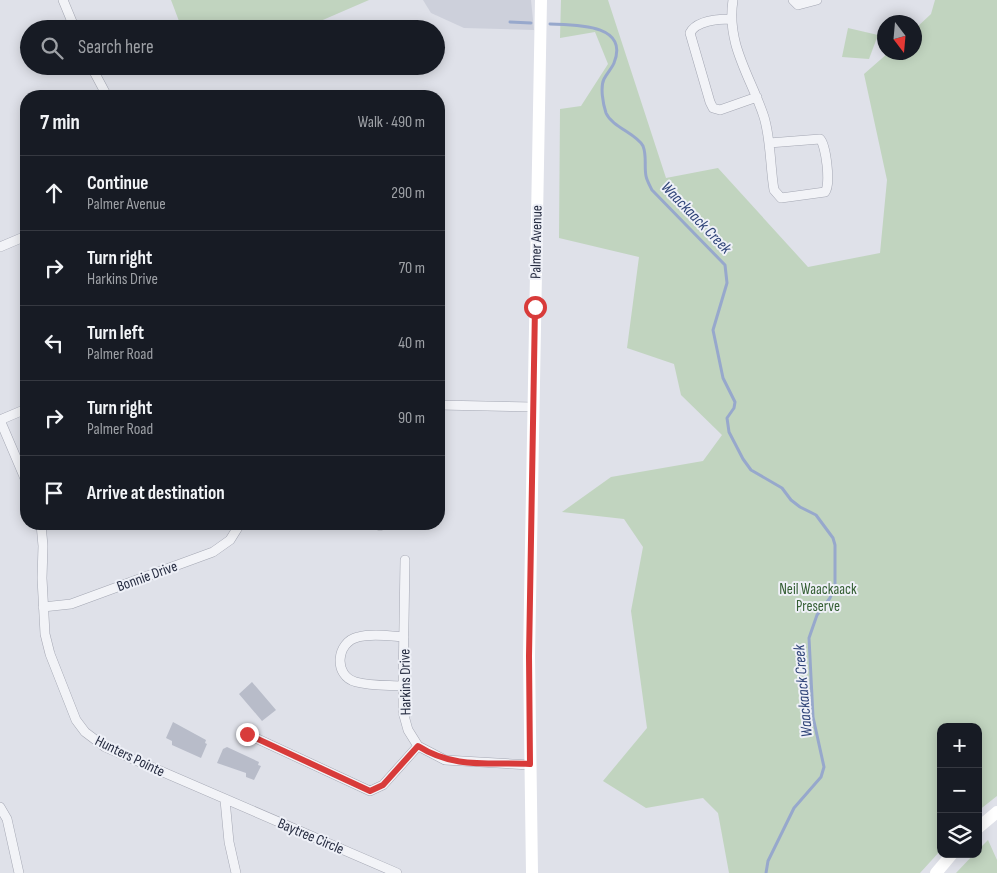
<!DOCTYPE html>
<meta charset="utf-8">
<style>
:root{--surface:#171b24;--page:#242831;--text:#f1f3f6;--muted:#9ea1a6;--line:#363941}
body{margin:0;font-family:"Sofia Sans Condensed",sans-serif;background:var(--page);color:var(--text)}
.controls{position:absolute;right:15px;bottom:15px;display:grid;overflow:hidden;border-radius:10px;box-shadow:0 2px 12px #0003}
.controls button{width:45px;height:45px;display:grid;place-items:center;padding:0;border:0;border-bottom:1px solid var(--line);background:var(--surface);color:var(--text);font:25px sans-serif}
.compass{position:absolute;left:877px;top:15px;width:45px;height:45px;border-radius:50%;background:var(--surface);box-shadow:0 2px 12px #0003;rotate:164deg}
.stop{position:absolute;width:15px;height:15px;margin:-11px;border:4px solid #d83b3a;border-radius:50%;background:#fff}
.stop.end{background:#d83b3a;border-color:#fff;box-shadow:0 1px 5px #0008}
.list{margin:0;padding:0;list-style:none}
h2{display:flex;justify-content:space-between;align-items:center;height:65px;margin:0;padding:0 20px;font-size:21px}
h2 small{font-size:16px;font-weight:400;color:var(--muted)}
.list li{display:grid;grid-template-columns:32px 1fr auto;gap:15px;align-items:center;box-sizing:border-box;height:75px;padding:0 20px;border-top:1px solid var(--line)}
.list b{display:block;font-size:19px;white-space:nowrap}
.list p{margin:0;font-size:16px;white-space:nowrap;color:var(--muted)}
.list em{font-size:16px;font-style:normal;color:var(--muted)}
.icon{flex:none;width:28px;height:28px;fill:none;stroke:currentColor;stroke-width:2;stroke-linecap:round;stroke-linejoin:round}
.map{position:relative;flex:none;width:997px;height:873px;overflow:hidden}
.search{position:absolute;background:var(--surface);box-shadow:0 2px 12px #0003;left:20px;top:20px;width:425px;height:55px;display:flex;align-items:center;gap:12px;box-sizing:border-box;padding:0 18px;border-radius:28px;color:var(--muted);font-size:19px}
.panel{position:absolute;background:var(--surface);box-shadow:0 2px 12px #0003;left:20px;top:90px;width:425px;height:440px;border-radius:20px}
.map>svg:first-child{display:block}
</style>
<div class="map">
<svg width="997" height="873" viewBox="0 0 997 873">
<rect width="100%" height="100%" fill="#dfe1e9"/>
<path fill="#cdd0db" d="M423,0H531L534,30L464,28L431,13Z"/>
<path fill="#c1d4bf" d="M171,0H369L302,29H182Z
M561,0H608L666,178L718,168L808,267L880,253L887,180L864,74L888,53L914,52L915,29L931,14L935,0H997V796L978,811V727H941V850L920,873H729L718,813L703,798L646,808L603,781L647,728L631,611L643,547L624,519L562,512L611,477L703,461L722,435L681,395L674,364L627,348L639,257L559,238L560,109L581,106L608,64L595,32L560,38Z
M848,28L878,35L869,59L842,57Z
M988,840L997,860V873H956L974,854H978V850Z"/>
<g fill="none" stroke-linecap="round" stroke-linejoin="round">
<path stroke="#97a8cc" stroke-width="3" d="M510,22L531,23
M550,24C573,25 630,23 614,63C612,68 607,73 604,79C600,87 603,104 606,113C612,127 637,134 643,146C647,156 644,166 646,176C647,181 650,186 652,190L725,265L727,283L713,330L723,378L735,402L734,408L727,418L729,432L743,459L751,470L782,488L791,500L800,507L816,515L833,538L835,545V586L830,598L817,615L809,638L813,717L824,767L821,777L794,808L768,861L766,873"/>
</g>
<path fill="#b8bcc9" d="M252,682L276,710L262,721L239,694Z
M173,722L206,740L205,743L207,744L201,758L172,745V741L166,738Z
M227,747L259,762L258,765L261,766L254,780L246,777V773L217,763L223,749Z"/>
<g fill="none" stroke-linecap="round" stroke-linejoin="round">
<defs>
<path id="street" d="M63,0L75,29
M733,0C726,45 751,77 764,117C771,140 770,166 774,190L781,198L825,192C831,185 826,145 820,139L769,143
M793,0L798,5L817,0
M731,19C718,19 696,21 690,33L710,102L713,108L720,110L757,97
M91,66L107,96
M0,247L26,236
M439,405L533,407
M0,420L26,481
M0,420L26,409
M41,524L43,546L42,578L45,634L50,654L76,720L85,732L105,747L397,873
M380,526V524
M405,560L403,686V712L408,730L418,746L445,760L530,765
M43,607L71,604L213,552L230,540L240,524
M403,686C388,685 371,686 356,682C333,676 336,642 358,637C372,633 390,636 404,637
M247,734L370,791L383,785L418,746
M225,800L229,842L236,873
M0,807L7,819L19,873"/>
</defs>
<use href="#street" stroke="#a4a7b3" stroke-width="10"/>
<use href="#street" stroke="#f2f3f7" stroke-width="9"/>
<path stroke="#fff" stroke-width="12" d="M978,828L997,812
M532,873L529,656L541,0
M936,873L952,854"/>
</g>
<g fill="none" stroke-linecap="round" stroke-linejoin="round">
<path stroke="#d83b3a" stroke-width="6" d="M247,734L370,791L383,785L418,746C454,769 489,762 530,764L529,656L535,307"/>
</g>
<g text-anchor="middle" stroke-width="4" stroke-linejoin="round" paint-order="stroke">
<g font-size="15" fill="#262c41" stroke="#eef0f7">
<text transform="translate(536 242) rotate(-89)" y="5">Palmer Avenue</text>
<text transform="translate(147 576) rotate(-20)" y="5">Bonnie Drive</text>
<text transform="translate(405 682) rotate(-91)" y="5">Harkins Drive</text>
<text transform="translate(130 756) rotate(26)" y="5">Hunters Pointe</text>
<text transform="translate(311 836) rotate(23)" y="5">Baytree Circle</text>
</g>
<g font-size="15" fill="#345e33" stroke="#eef0f7">
<text x="818" y="594">Neil Waackaack<tspan x="818" dy="17">Preserve</tspan></text>
</g>
<g font-size="16" font-style="italic" fill="#2e4378" stroke="#eef0f7">
<text transform="translate(697 217) rotate(46)" y="6">Waackaack Creek</text>
<text transform="translate(802 691) rotate(-95)" y="6">Waackaack Creek</text>
</g>
</g>
</svg>
<div class="controls">
<button>+</button>
<button>−</button>
<button><svg class="icon" aria-label="layers" viewBox="0 0 24 24"><path d="M12 4l9 5-9 5-9-5zM3 14l9 5 9-5"/></svg></button>
</div>
<svg class="compass" viewBox="-18 -18 36 36"><path d="M0-13l5 13h-10z" fill="#e53935"/><path d="M0 13l5-13h-10z" fill="#9ea1a6"/></svg>
<div class="stop" style="left:535px;top:307px"></div>
<div class="stop end" style="left:247px;top:734px"></div>
<div class="search"><svg class="icon" aria-label="search" viewBox="0 0 24 24"><circle cx="10" cy="10" r="6"/><path d="M15 15l6 6"/></svg>Search here</div>
<section class="panel">
<h2>7 min<small>Walk · 490 m</small></h2>
<ul class="list">
<li><svg class="icon" aria-label="ahead" viewBox="0 0 24 24"><path d="M12 20V5M6 11l6-6 6 6"/></svg><div><b>Continue</b><p>Palmer Avenue</p></div><em>290 m</em></li>
<li><svg class="icon" aria-label="right" viewBox="0 0 24 24"><path d="M7 20v-9h11M14 6l5 5-5 5"/></svg><div><b>Turn right</b><p>Harkins Drive</p></div><em>70 m</em></li>
<li><svg class="icon" aria-label="left" viewBox="0 0 24 24"><path d="M17 20v-9H6M10 6l-5 5 5 5"/></svg><div><b>Turn left</b><p>Palmer Road</p></div><em>40 m</em></li>
<li><svg class="icon" aria-label="right" viewBox="0 0 24 24"><path d="M7 20v-9h11M14 6l5 5-5 5"/></svg><div><b>Turn right</b><p>Palmer Road</p></div><em>90 m</em></li>
<li><svg class="icon" aria-label="arrive" viewBox="0 0 24 24"><path d="M6 21V4h12l-3 4 3 4H6"/></svg><div><b>Arrive at destination</b></div></li>
</ul>
</section>
</div>
